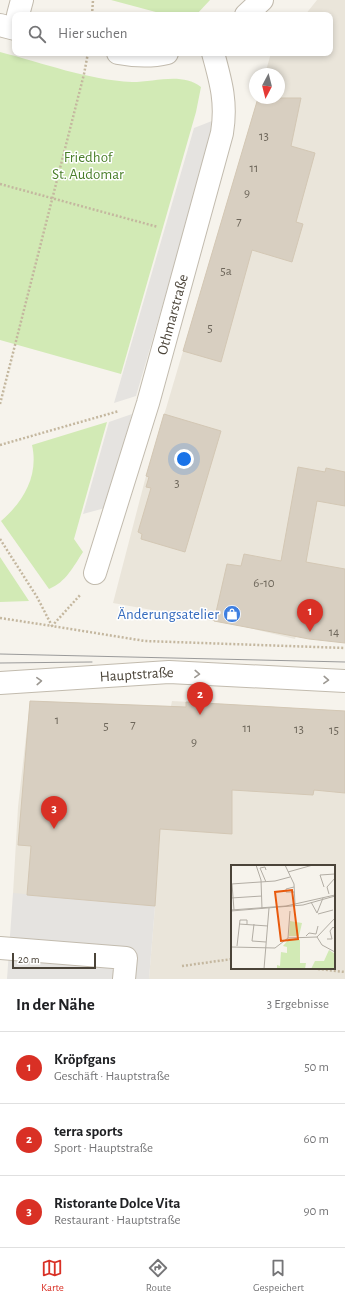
<!DOCTYPE html>
<html lang="de">
<meta charset="utf-8">
<style>
:root{--surface:#fff;--page:#f6f6f6;--text:#202124;--muted:#757577;--line:#e0e0e0;--accent:#d93025}
body{margin:0;font-family:"Alegreya Sans",sans-serif;background:var(--page);color:var(--text)}
.compass{position:absolute;left:249px;top:68px;width:36px;height:36px;border-radius:50%;background:var(--surface);box-shadow:0 2px 6px #0003;rotate:187deg}
.scale{position:absolute;left:12px;bottom:10px;width:84px;box-sizing:border-box;padding-left:4px;border:2px solid #4b4439;border-top:0;font-size:11px;line-height:14px;white-space:nowrap;color:#4b4439;-webkit-text-stroke:3px #fff;paint-order:stroke}
.you{position:absolute;left:184px;top:459px;width:14px;height:14px;margin:-10px;border:3px solid #fff;border-radius:50%;background:#1a73e8;box-shadow:0 0 0 6px #1a73e833}
.badge{display:grid;place-items:center;width:26px;height:26px;border-radius:50%;background:var(--accent);color:#fff;font-size:13px;font-weight:700}
.pin{position:absolute;translate:-50% -33px;filter:drop-shadow(0 1px 2px #0008)}
.pin::after{content:'';position:absolute;top:21px;width:14px;height:12px;background:inherit;clip-path:polygon(0 0,100% 0,50% 100%)}
.list{margin:0;padding:0;list-style:none}
h2{display:flex;justify-content:space-between;align-items:center;height:52px;margin:0;padding:0 16px;font-size:17px}
h2 small{font-size:13px;font-weight:400;color:var(--muted)}
.list li{display:grid;grid-template-columns:26px 1fr auto;gap:12px;align-items:center;box-sizing:border-box;height:72px;padding:0 16px;border-top:1px solid var(--line)}
.list b{display:block;font-size:15px;white-space:nowrap}
.list p{margin:0;font-size:13px;white-space:nowrap;color:var(--muted)}
.list em{font-size:13px;font-style:normal;color:var(--muted)}
.icon{flex:none;width:22px;height:22px;fill:none;stroke:currentColor;stroke-width:2;stroke-linecap:round;stroke-linejoin:round}
.map{position:relative;flex:none;width:345px;height:979px;overflow:hidden}
.search{position:absolute;background:var(--surface);box-shadow:0 2px 6px #0003;left:12px;right:12px;top:12px;height:44px;display:flex;align-items:center;gap:10px;box-sizing:border-box;padding:0 14px;border-radius:8px;color:var(--muted);font-size:15px}
.sheet{height:268px;background:var(--surface)}
nav{display:flex;justify-content:space-around;align-items:center;box-sizing:border-box;height:56px;border-top:1px solid var(--line);background:var(--surface);font-size:11px;color:var(--muted)}
nav a{display:grid;justify-items:center;gap:2px}
nav .on{color:var(--accent)}
.map>svg:first-child{display:block}
</style>
<div class="map">
<svg width="345" height="979" viewBox="0 0 345 979">
<rect width="100%" height="100%" fill="#f6f3ec"/>
<path fill="#eae5da" fill-rule="evenodd" d="M317,0H345V643L296,636L295,639L241,626L113,603L146,476L258,98H279V74H265L271,53H330V15H305Z
M30,701L171,706L172,701L345,711V979H149L155,906L13,894L18,807ZM232,866H334V968H232Z"/>
<path fill="#d2eab5" d="M111,0H210L196,15H167Z
M0,52C43,63 88,80 132,82C155,82 182,72 201,87L196,112L121,374L0,340Z
M107,422L74,539L83,552C73,567 66,582 49,589L1,521C23,502 39,476 32,445Z
M0,557L29,601L0,602Z"/>
<path fill="#e5e3e0" d="M217,119L136,396L114,403L194,128Z
M132,414L105,508L83,514L109,422Z
M13,893L155,906L149,979H7Z"/>
<path fill="#d8cfc1" stroke="#d3c7b4" d="M258,98H301L291,146L315,153L296,222L303,224L292,262L252,250L221,362L183,351Z
M164,414L221,431L185,552L141,539L142,534L138,532L151,488L146,487L149,477L146,476Z
M298,467L325,472L326,468L345,472V506L317,501L306,562L345,569V643L309,639L214,621L227,564L241,566L244,554L281,561Z
M30,701L186,707V702L345,711V793L314,790L313,795L232,790V834L160,829L155,906L27,895L31,846L18,845Z"/>
<g fill="none" stroke-linecap="round" stroke-linejoin="round">
<defs>
<g id="minor">
<path d="M18,15L22,0"/>
<path d="M246,15L262,0"/>
<path d="M0,25L15,29"/>
<path d="M118,53C134,56 151,57 167,53"/>
<path id="s1" d="M95,573L148,403L222,133C227,103 221,82 213,53"/>
<path id="s2" d="M0,683L169,672L345,681"/>
<path d="M0,948L126,958L124,979"/>
</g>
</defs>
<use href="#minor" stroke="#c2bbae" stroke-width="24"/>
<path stroke="#c4b79f" stroke-width="2.5" stroke-dasharray="2 2" stroke-linecap="butt" d="M92,15L93,0
M0,184L158,227
M0,404L84,74L88,53
M0,445L119,411
M0,539L37,597L52,626L145,641L345,648
M0,618L52,626L81,594
M182,966L232,959
M310,968L345,972"/>
<use href="#minor" stroke="#fff" stroke-width="22"/>
<path stroke="#9a9a9a" stroke-width="1" d="M0,654L345,662
M0,663L92,662"/>
</g>
<defs><path id="oneway-chevron" d="M-2-3.5L2.5 0L-2 3.5" fill="none" stroke-width="1.6" stroke-linecap="round" stroke-linejoin="round"/></defs>
<g stroke="#9c9892">
<use href="#oneway-chevron" transform="translate(197 674) rotate(3)"/>
<use href="#oneway-chevron" transform="translate(326 680) rotate(3)"/>
<use href="#oneway-chevron" transform="translate(39 681) rotate(-3)"/>
</g>
<defs>
<symbol id="shop-disc" viewBox="-11 -11 22 22"><circle r="9.5" fill="#3f7fe0" stroke="#fff"/><path d="M-5-2.5h2.3a2.7 3.5 0 0 1 5.4 0H5L5.5 6h-11ZM-1.5-2.5h3a1.5 2.3 0 0 0-3 0Z" fill="#fff"/></symbol>
</defs>
<g fill-rule="evenodd">
<use href="#shop-disc" x="222" y="604" width="20" height="20"/>
</g>
<g text-anchor="middle" stroke-width="3" stroke-linejoin="round" paint-order="stroke">
<g font-size="13" fill="#6e675b">
<text x="264" y="140">13</text>
<text x="254" y="172">11</text>
<text x="247" y="197">9</text>
<text x="239" y="225">7</text>
<text x="226" y="275">5a</text>
<text x="210" y="332">5</text>
<text x="177" y="487">3</text>
<text x="264" y="587">6-10</text>
<text x="334" y="636">14</text>
<text x="57" y="724">1</text>
<text x="133" y="728">7</text>
<text x="106" y="730">5</text>
<text x="247" y="732">11</text>
<text x="299" y="733">13</text>
<text x="334" y="734">15</text>
<text x="194" y="746">9</text>
</g>
<g font-size="15" fill="#4a7f2a" stroke="#fff">
<text x="88" y="162">Friedhof<tspan x="88" dy="17">St. Audomar</tspan></text>
</g>
<g font-size="15" fill="#4b4439" stroke="#fff">
<text dy="5" stroke="none"><textPath href="#s1" startOffset="270">Othmarstraße</textPath></text>
<text dy="5" stroke="none"><textPath href="#s2" startOffset="137">Hauptstraße</textPath></text>
</g>
<g font-size="15" fill="#366cbe" stroke="#fff" text-anchor="end">
<text x="219" y="619">Änderungsatelier</text>
</g>
</g>
<g transform="translate(231 865)">
<rect width="104" height="104" fill="#f6f3ec"/>
<path d="M59,56L71,58L68,71H58ZM58,74L69,75V98H75L74,104H46V100L49,101L50,87L56,88V82L52,81ZM98,85L104,89V104H80L84,96H93Z" fill="#d2eab5"/>
<path fill="none" stroke="#b2ada4" stroke-width="1" d="M25,0L30,15L31,44M54,0L63,19L64,40M57,7L82,0M35,17L29,3L34,2L35,5M0,19L44,16L59,12M1,19L3,45M93,22L89,10L104,9M63,27H55V24L63,22M98,29L96,22L104,13M0,33L31,31M80,37L86,48M0,45L55,41L104,30M0,46L72,40L104,31M86,48L92,33M87,49L102,45M8,59L37,61M23,59L21,76L35,77M75,71L78,68L85,69L87,61M86,72L91,80L104,87M57,73L86,72L104,53M57,73L59,46M96,74H101L99,66L102,62L104,64M6,81L9,55H16V59M0,82L44,83L57,73M33,104L38,43"/>
<path fill="#e8590c" fill-opacity="0.15" stroke="#e8590c" stroke-width="2" d="M61,25L67,74L50,76L44,27Z"/>
<rect width="104" height="104" fill="none" stroke="#4b4439" stroke-width="2"/>
</g>
</svg>
<svg class="compass" viewBox="-18 -18 36 36"><path d="M0-13l5 13h-10z" fill="#e53935"/><path d="M0 13l5-13h-10z" fill="#757577"/></svg>
<div class="scale">20 m</div>
<div class="you"></div>
<div class="pin badge" style="left:310px;top:632px">1</div>
<div class="pin badge" style="left:200px;top:715px">2</div>
<div class="pin badge" style="left:54px;top:829px">3</div>
<div class="search"><svg class="icon" aria-label="search" viewBox="0 0 24 24"><circle cx="10" cy="10" r="6"/><path d="M15 15l6 6"/></svg>Hier suchen</div>
</div>
<section class="sheet">
<h2>In der Nähe<small>3 Ergebnisse</small></h2>
<ul class="list">
<li><span class="badge">1</span><div><b>Kröpfgans</b><p>Geschäft · Hauptstraße</p></div><em>50 m</em></li>
<li><span class="badge">2</span><div><b>terra sports</b><p>Sport · Hauptstraße</p></div><em>60 m</em></li>
<li><span class="badge">3</span><div><b>Ristorante Dolce Vita</b><p>Restaurant · Hauptstraße</p></div><em>90 m</em></li>
</ul>
</section>
<nav>
<a class="on"><svg class="icon" aria-label="map" viewBox="0 0 24 24"><path d="M3 6l6-2 6 2 6-2v14l-6 2-6-2-6 2zM9 4v14M15 6v14"/></svg>Karte</a>
<a><svg class="icon" aria-label="directions" viewBox="0 0 24 24"><path d="M12 3l9 9-9 9-9-9zM9 14v-3h6M13 9l2 2-2 2"/></svg>Route</a>
<a><svg class="icon" aria-label="saved" viewBox="0 0 24 24"><path d="M7 4h10v16l-5-4-5 4z"/></svg>Gespeichert</a>
</nav>
